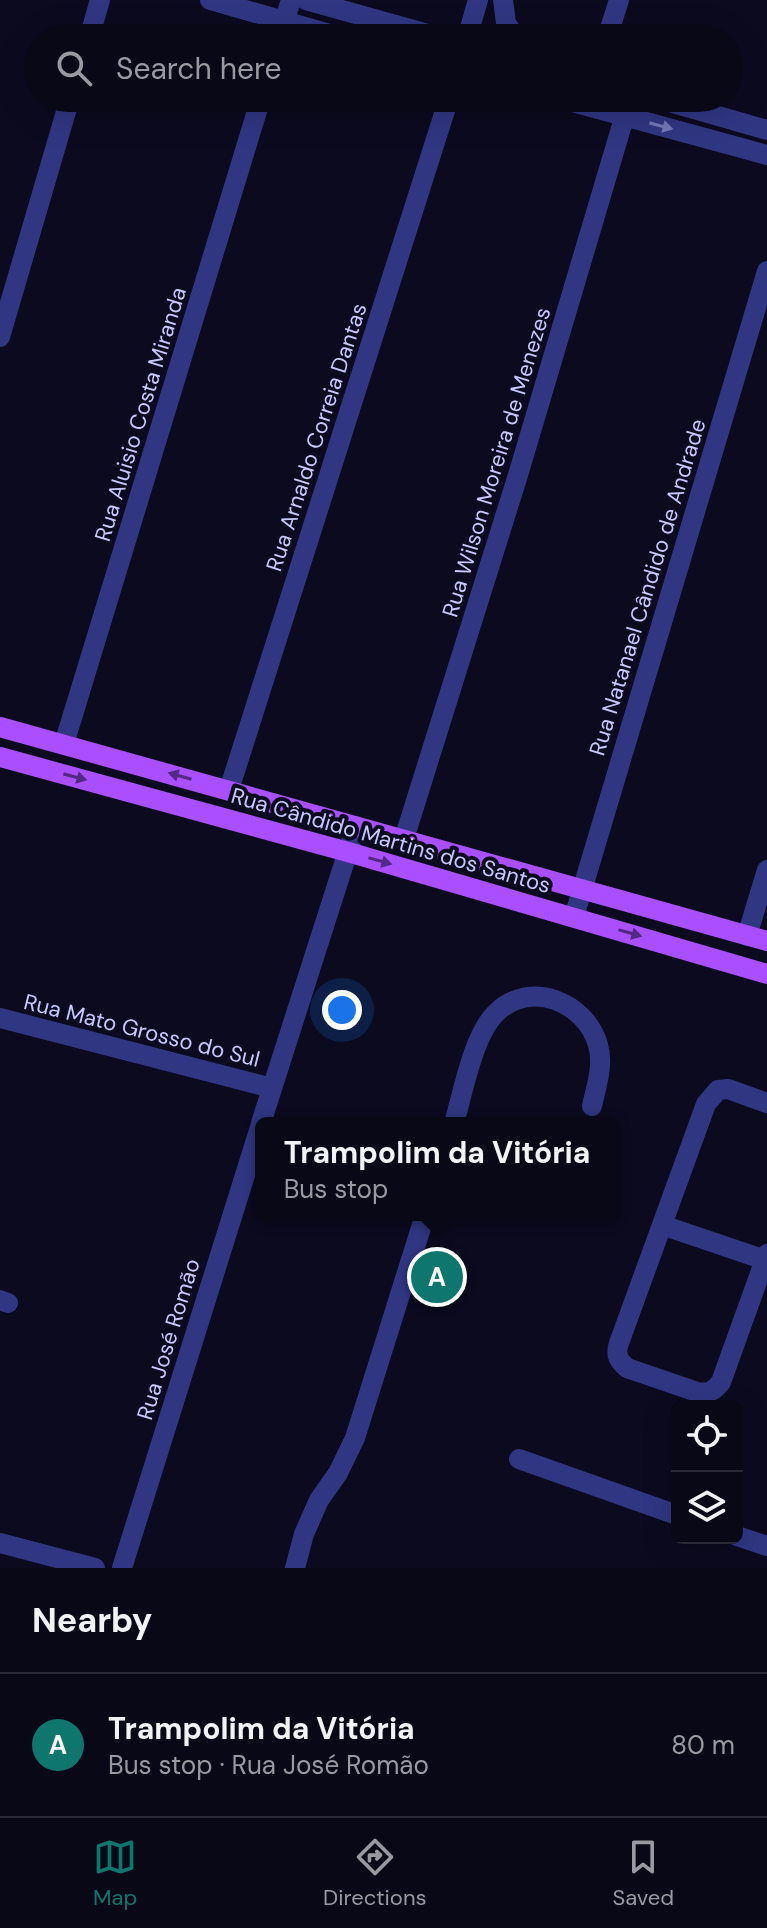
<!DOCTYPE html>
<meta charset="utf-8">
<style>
:root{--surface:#080817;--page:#111120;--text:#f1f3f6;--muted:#989aa1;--line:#292936;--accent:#0f766e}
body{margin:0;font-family:"DM Sans",sans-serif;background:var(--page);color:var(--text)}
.controls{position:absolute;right:24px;bottom:24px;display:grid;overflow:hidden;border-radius:12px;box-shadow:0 8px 32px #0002}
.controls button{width:72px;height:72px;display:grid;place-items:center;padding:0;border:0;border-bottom:2px solid var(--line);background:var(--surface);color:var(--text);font:40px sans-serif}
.you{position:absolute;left:342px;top:1010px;width:28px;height:28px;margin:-20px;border:6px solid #fff;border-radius:50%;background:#1a73e8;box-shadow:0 0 0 12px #1a73e833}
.badge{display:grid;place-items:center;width:52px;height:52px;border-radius:50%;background:var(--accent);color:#fff;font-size:26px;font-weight:700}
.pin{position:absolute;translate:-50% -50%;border:4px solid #fff;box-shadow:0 2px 8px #0006}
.popup{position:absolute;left:255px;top:1117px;width:364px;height:104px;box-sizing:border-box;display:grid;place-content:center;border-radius:12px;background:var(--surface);filter:drop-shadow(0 2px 6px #0005);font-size:26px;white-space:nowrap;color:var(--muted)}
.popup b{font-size:30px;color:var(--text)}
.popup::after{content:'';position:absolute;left:50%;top:100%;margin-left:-16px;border:16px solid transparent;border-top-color:var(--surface)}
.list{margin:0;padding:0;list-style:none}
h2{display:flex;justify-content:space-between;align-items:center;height:104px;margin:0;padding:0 32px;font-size:34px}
h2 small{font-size:26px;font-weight:400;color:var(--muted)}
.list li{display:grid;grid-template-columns:52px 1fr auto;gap:24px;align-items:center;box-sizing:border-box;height:144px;padding:0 32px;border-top:2px solid var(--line)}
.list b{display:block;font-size:30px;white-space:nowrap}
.list p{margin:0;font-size:26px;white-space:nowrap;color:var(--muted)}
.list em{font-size:26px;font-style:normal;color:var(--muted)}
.icon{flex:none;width:44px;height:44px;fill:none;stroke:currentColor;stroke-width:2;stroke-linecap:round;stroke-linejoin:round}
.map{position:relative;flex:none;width:767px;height:1568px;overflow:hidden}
.search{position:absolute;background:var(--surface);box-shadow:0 8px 32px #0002;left:24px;right:24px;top:24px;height:88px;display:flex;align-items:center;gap:20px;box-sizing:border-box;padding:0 28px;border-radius:44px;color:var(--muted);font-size:30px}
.sheet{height:248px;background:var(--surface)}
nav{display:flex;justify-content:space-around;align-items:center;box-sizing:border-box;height:112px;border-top:2px solid var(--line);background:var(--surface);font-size:22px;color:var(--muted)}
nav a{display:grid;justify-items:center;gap:4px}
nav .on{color:var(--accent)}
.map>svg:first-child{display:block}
</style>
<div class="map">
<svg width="767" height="1568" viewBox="0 0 767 1568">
<rect width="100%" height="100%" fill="#0b0a1f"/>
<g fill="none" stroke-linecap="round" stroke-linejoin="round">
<path stroke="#303682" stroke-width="20" d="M210,0L344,38
M306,0L442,38
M503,0L506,23L516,38
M89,38L100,0
M279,38L291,0
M467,38L478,0
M607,38L619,0
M558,98L767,155
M655,98L767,130
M0,337L70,98
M64,744L261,98
M229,790L449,98
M404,839L518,475L630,98
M574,917L767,271
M747,936L767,870
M0,1018L272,1088
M767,1103L728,1089L718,1090L706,1104L619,1343C615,1355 618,1360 627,1368L697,1392C709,1394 714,1391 721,1382L767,1254
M261,1123L356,826
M454,1123C463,1093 473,1035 496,1013C530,979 586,1002 598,1045C604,1065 596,1087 592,1106
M662,1225L765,1260
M0,1300L8,1303
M519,1459L677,1515
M737,1536L767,1546
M0,1543L95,1568
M122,1568L261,1124
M295,1568L304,1534L319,1500L338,1473L355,1438L425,1215"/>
<path stroke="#aa4fff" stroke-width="20" d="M0,727L767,941
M0,757L348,852L767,974"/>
</g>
<defs><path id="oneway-solid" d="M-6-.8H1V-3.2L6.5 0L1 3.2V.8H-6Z" transform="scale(2)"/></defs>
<use fill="#7478ba" href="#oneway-solid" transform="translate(661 126) rotate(15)"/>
<g fill="#532984">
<use href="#oneway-solid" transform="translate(180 776) rotate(-164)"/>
<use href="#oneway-solid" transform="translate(75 777) rotate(15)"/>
<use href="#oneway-solid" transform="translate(380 861) rotate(16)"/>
<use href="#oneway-solid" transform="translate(630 933) rotate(16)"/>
</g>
<g text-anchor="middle" stroke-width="8" stroke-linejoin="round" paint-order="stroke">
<g font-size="22" fill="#c8c8ff" stroke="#0b0a1f">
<text transform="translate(140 414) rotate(-73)" y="8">Rua Aluisio Costa Miranda</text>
<text transform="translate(316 437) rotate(-72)" y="8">Rua Arnaldo Correia Dantas</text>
<text transform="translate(496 462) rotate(-73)" y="8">Rua Wilson Moreira de Menezes</text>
<text transform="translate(647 587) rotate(-73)" y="8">Rua Natanael Cândido de Andrade</text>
<text transform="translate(391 840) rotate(16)" y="8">Rua Cândido Martins dos Santos</text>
<text transform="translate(142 1030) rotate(14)" y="8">Rua Mato Grosso do Sul</text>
<text transform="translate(168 1339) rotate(-73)" y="8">Rua José Romão</text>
</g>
</g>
</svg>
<div class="controls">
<button><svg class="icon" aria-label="locate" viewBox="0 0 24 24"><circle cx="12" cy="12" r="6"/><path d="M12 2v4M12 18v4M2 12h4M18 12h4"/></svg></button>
<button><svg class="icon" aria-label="layers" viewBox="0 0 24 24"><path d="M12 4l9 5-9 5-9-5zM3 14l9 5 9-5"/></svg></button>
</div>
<div class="you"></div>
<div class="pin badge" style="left:437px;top:1277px">A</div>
<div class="popup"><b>Trampolim da Vitória</b>Bus stop</div>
<div class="search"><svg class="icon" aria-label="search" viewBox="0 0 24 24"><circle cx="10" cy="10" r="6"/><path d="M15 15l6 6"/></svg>Search here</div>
</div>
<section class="sheet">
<h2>Nearby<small></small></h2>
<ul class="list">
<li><span class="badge">A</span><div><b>Trampolim da Vitória</b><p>Bus stop · Rua José Romão</p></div><em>80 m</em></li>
</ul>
</section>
<nav>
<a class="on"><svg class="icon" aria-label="map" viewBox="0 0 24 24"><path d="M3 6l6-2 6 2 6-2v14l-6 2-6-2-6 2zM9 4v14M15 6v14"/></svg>Map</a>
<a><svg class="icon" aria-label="directions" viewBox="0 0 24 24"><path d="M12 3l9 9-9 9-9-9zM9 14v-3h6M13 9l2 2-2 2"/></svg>Directions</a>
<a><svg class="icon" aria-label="saved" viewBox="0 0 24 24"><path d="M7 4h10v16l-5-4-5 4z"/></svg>Saved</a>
</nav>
